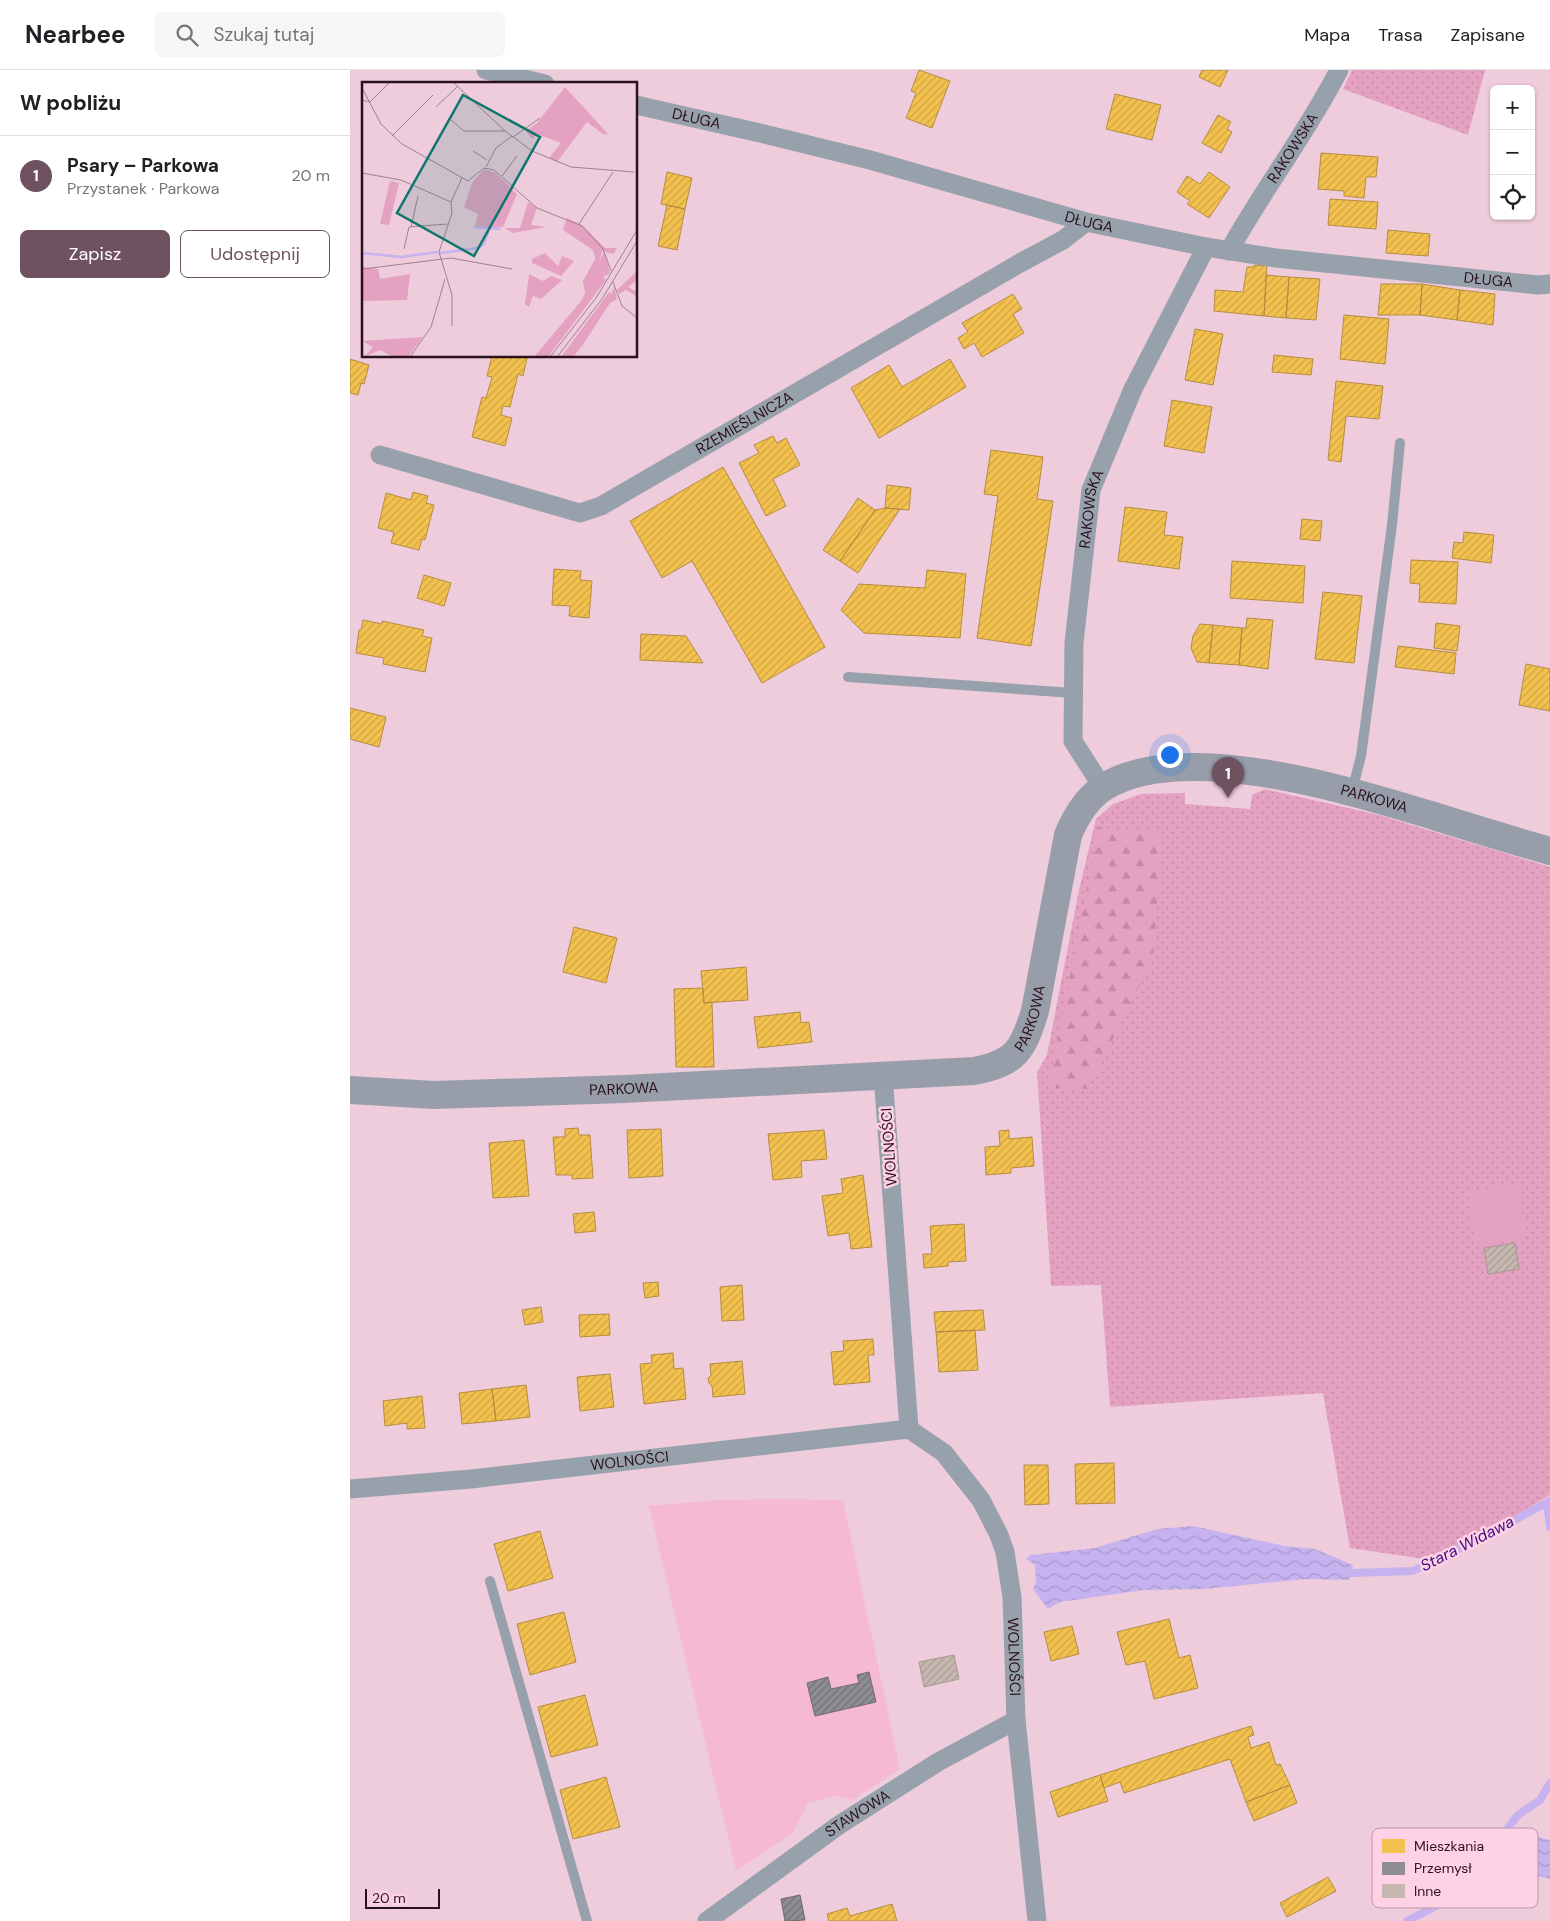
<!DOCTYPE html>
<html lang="pl">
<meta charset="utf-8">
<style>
:root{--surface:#fff;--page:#f6f6f6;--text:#202124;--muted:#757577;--line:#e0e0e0;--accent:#6f5260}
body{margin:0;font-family:"DM Sans",sans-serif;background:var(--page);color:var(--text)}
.controls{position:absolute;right:15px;top:15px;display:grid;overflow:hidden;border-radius:8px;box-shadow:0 1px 4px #0004}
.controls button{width:45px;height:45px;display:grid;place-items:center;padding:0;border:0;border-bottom:1px solid var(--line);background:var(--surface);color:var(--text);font:25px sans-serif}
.scale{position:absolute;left:15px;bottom:12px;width:75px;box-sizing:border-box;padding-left:5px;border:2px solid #2b111e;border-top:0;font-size:14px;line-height:18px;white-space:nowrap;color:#2b111e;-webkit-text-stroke:4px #ffd1e4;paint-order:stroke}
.you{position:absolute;left:819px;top:684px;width:18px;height:18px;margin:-12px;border:4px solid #fff;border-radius:50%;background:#1a73e8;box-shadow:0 0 0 8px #1a73e833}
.badge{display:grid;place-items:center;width:32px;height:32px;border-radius:50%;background:var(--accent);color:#fff;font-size:16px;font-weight:700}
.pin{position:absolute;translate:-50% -41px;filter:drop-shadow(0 1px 2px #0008)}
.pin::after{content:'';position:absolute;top:26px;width:18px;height:15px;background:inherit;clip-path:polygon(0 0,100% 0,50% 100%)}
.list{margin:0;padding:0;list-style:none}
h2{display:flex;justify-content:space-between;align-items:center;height:65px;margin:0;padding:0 20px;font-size:21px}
h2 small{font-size:16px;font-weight:400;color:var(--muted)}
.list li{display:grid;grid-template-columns:32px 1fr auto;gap:15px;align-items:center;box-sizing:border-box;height:80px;padding:0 20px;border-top:1px solid var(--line)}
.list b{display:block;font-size:19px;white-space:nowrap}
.list p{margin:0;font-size:16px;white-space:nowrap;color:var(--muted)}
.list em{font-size:16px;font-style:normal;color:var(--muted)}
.actions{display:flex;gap:10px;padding:15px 20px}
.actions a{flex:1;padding:11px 0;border:1px solid var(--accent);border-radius:8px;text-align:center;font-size:18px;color:var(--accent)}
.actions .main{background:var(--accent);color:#fff}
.icon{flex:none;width:28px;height:28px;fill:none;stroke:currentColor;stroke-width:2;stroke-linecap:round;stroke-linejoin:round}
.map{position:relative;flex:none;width:1200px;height:1851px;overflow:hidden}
header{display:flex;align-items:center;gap:30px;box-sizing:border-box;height:70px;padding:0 25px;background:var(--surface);border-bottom:1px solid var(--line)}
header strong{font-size:24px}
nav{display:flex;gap:28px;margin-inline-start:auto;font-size:18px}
.search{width:350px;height:45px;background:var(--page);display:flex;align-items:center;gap:12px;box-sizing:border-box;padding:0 18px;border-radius:8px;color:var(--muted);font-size:19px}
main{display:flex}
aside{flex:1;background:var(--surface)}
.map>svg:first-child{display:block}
</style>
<header>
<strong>Nearbee</strong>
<div class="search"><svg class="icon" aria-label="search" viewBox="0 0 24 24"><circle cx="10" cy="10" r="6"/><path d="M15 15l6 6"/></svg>Szukaj tutaj</div>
<nav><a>Mapa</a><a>Trasa</a><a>Zapisane</a></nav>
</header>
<main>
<aside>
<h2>W pobliżu<small></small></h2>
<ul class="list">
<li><span class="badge">1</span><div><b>Psary – Parkowa</b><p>Przystanek · Parkowa</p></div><em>20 m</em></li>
</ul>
<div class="actions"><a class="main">Zapisz</a><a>Udostępnij</a></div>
</aside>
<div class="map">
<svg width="1200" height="1851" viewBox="0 0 1200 1851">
<defs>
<pattern id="grass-dots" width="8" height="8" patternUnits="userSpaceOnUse" patternTransform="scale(1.25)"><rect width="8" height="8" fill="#e4a1c1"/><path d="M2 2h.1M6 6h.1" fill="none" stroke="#c48aa5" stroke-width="1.8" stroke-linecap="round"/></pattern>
<pattern id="forest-firs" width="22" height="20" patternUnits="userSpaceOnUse" patternTransform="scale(1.25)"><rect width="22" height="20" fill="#e4a1c1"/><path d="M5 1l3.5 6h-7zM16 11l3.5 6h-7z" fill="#c48aa5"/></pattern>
<pattern id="water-waves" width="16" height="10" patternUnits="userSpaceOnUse" patternTransform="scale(1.25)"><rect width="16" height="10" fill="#c5b2ef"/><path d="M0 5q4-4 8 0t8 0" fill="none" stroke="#a998cc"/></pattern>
<pattern id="homes-hatch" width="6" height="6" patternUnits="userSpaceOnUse" patternTransform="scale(1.25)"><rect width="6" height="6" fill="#f2c14e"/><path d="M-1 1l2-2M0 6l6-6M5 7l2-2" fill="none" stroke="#d0a544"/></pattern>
<pattern id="industry-hatch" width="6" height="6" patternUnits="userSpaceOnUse" patternTransform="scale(1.25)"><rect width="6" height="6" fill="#8d8d92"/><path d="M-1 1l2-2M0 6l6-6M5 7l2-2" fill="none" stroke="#737277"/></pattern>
<pattern id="building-hatch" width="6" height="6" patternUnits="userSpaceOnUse" patternTransform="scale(1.25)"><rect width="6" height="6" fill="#c6b8b0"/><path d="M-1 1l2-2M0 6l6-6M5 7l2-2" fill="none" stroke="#aa9d97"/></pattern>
</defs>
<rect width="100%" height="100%" fill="#eeccdb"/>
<path fill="#f5b9d4" d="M430,1429L493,1430L550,1699L502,1730L486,1726L458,1733L442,1764L386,1801L299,1436L368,1430Z"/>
<path fill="url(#grass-dots)" d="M1002,0H1135L1118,65L993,19Z
M915,719L1029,745L1200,797V1425L1163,1447L1082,1490L1000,1478L973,1323L760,1337L751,1215L701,1216L687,1002L697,985L729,820L746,749L763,734L791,724L835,723V734L900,739L902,725Z"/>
<path fill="url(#forest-firs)" d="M749,757L812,763L803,888L738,1019L698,1018Z"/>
<path fill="#e4a1c1" d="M1168,1114L1176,1168L1125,1176L1117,1121Z"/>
<path fill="url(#water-waves)" d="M843,1456L935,1476L965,1479L1003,1495L999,1510L956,1509L854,1519L794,1520L710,1532L698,1539L683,1519L686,1513L685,1495L676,1489L681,1485L745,1478L807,1459Z
M1187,1767L1200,1770V1809L1181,1804Z"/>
<path fill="url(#homes-hatch)" stroke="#b68c40" d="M569,0L600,11L582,58L556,48L566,23L561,21Z
M852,0H878L870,17L849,7Z
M765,24L811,35L802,70L756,59Z
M868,45L881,52L877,59L882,62L871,83L852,73Z
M971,83L1028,87L1026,107H1016L1014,128L994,126V121L968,119Z
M317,102L342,108L335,139L311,134Z
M859,102L880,117L859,148L837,134L840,131L827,122L837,106L850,114Z
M980,129L1028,132L1026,159L978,155Z
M317,135L335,139L327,180L308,176Z
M1038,160L1080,164L1078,186L1036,183Z
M904,195L917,196L914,246L864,241L865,220L893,222L897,197H904Z
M916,205L939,207L936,248L914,246Z
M939,207L970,209L966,250L936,248Z
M1031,214H1072L1070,245H1028Z
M1072,214L1110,220L1107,250L1070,245Z
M1110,220L1145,224L1143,255L1107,250Z
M663,224L672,239L663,244L674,263L632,287L624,273L614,279L608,268L618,262L612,253Z
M994,245L1039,249L1035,294L990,289Z
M845,259L873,264L863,315L835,310Z
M924,285L963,289L961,305L922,302Z
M142,286L177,288L173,306L168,304L160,337L153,336L151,345L162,348L155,376L122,367L132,327L136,328L142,307L137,306Z
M0,289L19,295L14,314L11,313L8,325L0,323Z
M600,289L616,317L529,368L501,318L539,295L552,317Z
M986,311L1033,316L1029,349L996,346L991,392L978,390Z
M822,330L862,337L854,383L814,376Z
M423,366L427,373L436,368L450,395L423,409L436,436L416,446L389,393L409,383L404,375Z
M641,380L693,387L687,429L703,431L681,576L627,568L648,426L634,424Z
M373,397L475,577L412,613L342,491L312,508L280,451Z
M537,415L561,418L559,440L535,438Z
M63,422L78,426L76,433L84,435L75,470L72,469L69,480L41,473L44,462L28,458L36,423L61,430Z
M508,428L525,440L490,491L473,480Z
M775,437L817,442L814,465L833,467L829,499L768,491Z
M535,438L550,439L508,503L490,491L525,440Z
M952,449L972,451L970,471L950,469Z
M1114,462L1144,465L1141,493L1102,488L1104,472L1113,473Z
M1061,490L1108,492L1106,534L1069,532L1070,514L1060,513Z
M882,491L955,496L953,533L880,528Z
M204,499L231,501L230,510L242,511L239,548L219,546L220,536L202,535Z
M577,500L616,504L610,568L514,563L491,540L509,514L575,518Z
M74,505L101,513L94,536L67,528Z
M973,522L1012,526L1004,593L965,589Z
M897,548L923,550L918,599L889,595L892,558H896Z
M13,550L32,554V551L74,560L72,566L82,568L75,602L33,594L34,588L6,583L9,560H11Z
M1086,553L1110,556L1107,581L1084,578Z
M850,554L863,555L859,593L847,592L841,578L843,566Z
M863,555L892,558L889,595L859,593Z
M291,564L336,566L353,593L290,590Z
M1048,576L1106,583L1104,604L1045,597Z
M1176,594L1200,599V641L1169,635Z
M0,638L36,647L29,677L0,669Z
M224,857L267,868L256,913L213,902Z
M396,897L398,930L354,933L351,901Z
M353,918L354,933L362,932L364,997H326L324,919Z
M450,942L451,953L459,952L462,972L408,978L404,947Z
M228,1058L229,1065H240L243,1108L222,1109V1105H206L203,1067H215V1059Z
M311,1059L313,1106L279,1108L277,1060Z
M474,1060L477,1089L451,1091L452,1107L423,1110L418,1064Z
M659,1060V1069L682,1067L684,1096L661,1098V1103L636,1105L635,1077L650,1076L649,1061Z
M174,1070L179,1126L143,1128L139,1073Z
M513,1105L522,1177L501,1179L499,1163L478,1166L472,1126L493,1123L491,1109Z
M244,1142L246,1161L225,1163L223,1144Z
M614,1154L616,1191L598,1192V1196L574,1198L573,1184H582L580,1156Z
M308,1212L309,1226L295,1228L293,1213Z
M392,1215L394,1250L372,1251L370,1217Z
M191,1237L193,1252L175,1255L172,1240Z
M633,1240L635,1260L586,1262L584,1242Z
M259,1244L260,1265L230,1267L229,1245Z
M625,1260L628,1300L589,1302L586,1262Z
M523,1269L524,1285H518L520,1312L484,1315L481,1282L494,1281L493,1271Z
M323,1283L324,1299L333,1298L336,1329L294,1334L290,1294L302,1293L301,1285Z
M392,1291L395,1324L363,1327L362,1316L359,1313L358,1308L361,1306L360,1294Z
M260,1304L264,1337L230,1341L227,1307Z
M176,1315L180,1347L146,1351L142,1319Z
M142,1319L146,1351L112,1354L109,1323Z
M72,1326L75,1358L57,1359V1353L35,1356L33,1331Z
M764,1393L765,1433L726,1434L725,1394Z
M674,1395H698L699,1434L675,1435Z
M190,1461L203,1508L158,1521L144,1474Z
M214,1542L226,1592L180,1605L167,1554Z
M819,1549L829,1588L840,1585L848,1618L804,1629L795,1591L776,1595L767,1562Z
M722,1556L729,1584L701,1591L694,1562Z
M235,1625L248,1675L201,1687L188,1637Z
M901,1656L904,1665L898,1667L901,1678L919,1672L926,1695L930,1694L940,1715L896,1732L880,1689L774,1723L770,1712L754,1718L750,1705Z
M750,1705L758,1731L708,1747L700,1722Z
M256,1707L270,1757L223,1769L210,1720Z
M940,1715L947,1733L904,1751L896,1732Z
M978,1807L986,1821L937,1847L930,1833Z
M542,1834L547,1851H479L477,1844L497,1838L500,1846Z"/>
<path fill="url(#industry-hatch)" stroke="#70686f" d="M519,1602L526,1632L465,1646L457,1613L478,1607L481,1619L509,1613L507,1605Z
M450,1825L455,1850L435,1851L431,1829Z"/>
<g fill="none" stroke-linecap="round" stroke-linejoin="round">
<path stroke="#c5b2ef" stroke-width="8" d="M1197,1433L1200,1457
M1001,1503L1063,1501L1137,1465L1200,1431
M1057,1851L1086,1836L1100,1825L1122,1804L1168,1745L1190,1730L1200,1713"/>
</g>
<path fill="url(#building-hatch)" stroke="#a79891" d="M1165,1173L1169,1199L1138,1204L1134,1178Z
M604,1585L609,1609L574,1617L569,1592Z"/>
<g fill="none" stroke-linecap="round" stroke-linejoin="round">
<path stroke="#97a1ab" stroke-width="10" d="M498,607L723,623
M1002,721L1011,686L1042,455L1050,373
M140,1511L237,1851"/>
<g stroke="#97a1ab" stroke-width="19">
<path d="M136,0L195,14"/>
<path id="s1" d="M286,35L410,63L520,90L736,152L856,177L926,188L1188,215L1200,214"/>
<path id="s2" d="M879,181C913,119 957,63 989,0"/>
<path id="s3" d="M30,385L230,443L251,436L670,193L713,170L736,152"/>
<path id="s4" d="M753,718L723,671L724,573L741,420L783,319L856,177"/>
<path id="s5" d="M559,1359L594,1383L631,1430L649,1465L655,1482L662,1527L666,1650L687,1851"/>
<path id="s6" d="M0,1419L121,1409L559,1359L533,1004"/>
<path id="s7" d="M357,1851L489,1755L588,1692L666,1650"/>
</g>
<path stroke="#979eaa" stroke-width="28" id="s8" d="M0,1020L84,1025L275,1019L624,1001C666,993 673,980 685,941L718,765C726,746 737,728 754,717C834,668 1000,721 1084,746C1122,758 1161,770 1200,781"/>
</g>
<g text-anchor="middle" stroke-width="5" stroke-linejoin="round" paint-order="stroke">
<g font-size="15" fill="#2b111e" stroke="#ffd1e4">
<text dy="5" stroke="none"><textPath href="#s1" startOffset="62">DŁUGA</textPath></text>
<text dy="5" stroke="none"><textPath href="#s2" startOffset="121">RAKOWSKA</textPath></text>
<text dy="5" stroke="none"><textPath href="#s1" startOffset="468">DŁUGA</textPath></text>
<text dy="5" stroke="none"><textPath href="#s1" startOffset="872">DŁUGA</textPath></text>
<text dy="5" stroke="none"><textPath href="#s3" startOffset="396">RZEMIEŚLNICZA</textPath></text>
<text dy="5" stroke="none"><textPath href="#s4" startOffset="289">RAKOWSKA</textPath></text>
<text dy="5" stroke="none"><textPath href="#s8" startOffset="1234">PARKOWA</textPath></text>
<text dy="5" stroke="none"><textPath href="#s8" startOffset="709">PARKOWA</textPath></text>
<text dy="5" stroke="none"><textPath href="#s8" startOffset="274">PARKOWA</textPath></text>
<text transform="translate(539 1077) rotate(-94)" y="5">WOLNOŚCI</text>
<text dy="5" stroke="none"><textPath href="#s6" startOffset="281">WOLNOŚCI</textPath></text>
<text dy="5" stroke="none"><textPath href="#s5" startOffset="265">WOLNOŚCI</textPath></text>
<text dy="5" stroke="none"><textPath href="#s7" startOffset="185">STAWOWA</textPath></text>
</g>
<g font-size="16" font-style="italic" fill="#3b0a83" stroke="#ffd1e4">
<text transform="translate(1117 1473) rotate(-27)" y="6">Stara Widawa</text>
</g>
</g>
<g transform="translate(12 12)">
<rect width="275" height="275" fill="#eeccdb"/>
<path d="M203,5L246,52H241L225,40L195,80L187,76L199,61L175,52L170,57L164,49L175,41ZM122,87L134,91L155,112L141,145L117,147L113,143L116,132L102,125L110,101ZM28,99L37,101L27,143L18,142ZM242,170L248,191L241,195L244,198L186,275H172L220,218L223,211L221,199L234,176L237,180ZM0,185L16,187L18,197L48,192L45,218L0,219ZM252,204L255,217L248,221L220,264L211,275H199L247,210L250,212ZM61,255L46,275H31L18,268L2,275L11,265L0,259Z" fill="#e4a1c1"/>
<path d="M166,120L175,126L169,143L184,145L151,151L142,146H158ZM205,136L220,143L243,166H255L251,172L240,169L237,181L234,178L231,168L201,148ZM183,171L196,184L200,174L212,179L199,194L170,181V177ZM275,189V198L266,205L275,210L274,214L264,208L257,212L255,208ZM167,192L181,199L189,194L200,198L179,217L171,214L167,225L163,222Z" fill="#e4a1c1"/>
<path fill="none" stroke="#c5b2ef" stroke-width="2.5" d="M112,145L138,147M0,171L39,175L76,170M78,171L116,166L122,162L127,147"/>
<path fill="none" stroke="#a0818f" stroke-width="1" d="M91,0L143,49L170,69L209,85L272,90M0,6L19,42L40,62L106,99L122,86L132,88L175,126L220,144L241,167L249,189M0,18L8,20L28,0M74,25L96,4M89,38L102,49H143M30,54L71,13M151,55L178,36M111,69L125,78M124,85L134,66L150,54M0,91L39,98L89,120L100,96M140,94L155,74M89,120L90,131L77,170L90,213V244M217,142L251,90M49,145L56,114M42,167L47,145L85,142M1,187L89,176L150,187M251,200L260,224L275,236M48,275L69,245L83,197M188,275L234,216L275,148M195,275L240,217L275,159"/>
<path fill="#0f766e" fill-opacity="0.15" stroke="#0f766e" stroke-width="2.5" d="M101,13L178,55L112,174L35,131Z"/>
<rect width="275" height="275" fill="none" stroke="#2b111e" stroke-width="2.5"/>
</g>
<rect x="1022" y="1758" width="166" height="80" rx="8" fill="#ffd1e4" stroke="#bf97a9" stroke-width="1"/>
<rect x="1032" y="1769" width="23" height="14" fill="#f2c14e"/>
<rect x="1032" y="1792" width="23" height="13" fill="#8d8d92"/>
<rect x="1032" y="1814" width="23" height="14" fill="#c6b8b0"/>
<g font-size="14" fill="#2b111e">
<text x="1064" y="1781">Mieszkania</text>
<text x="1064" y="1803">Przemysł</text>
<text x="1064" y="1826">Inne</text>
</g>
</svg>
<div class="controls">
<button>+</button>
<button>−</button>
<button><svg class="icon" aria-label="locate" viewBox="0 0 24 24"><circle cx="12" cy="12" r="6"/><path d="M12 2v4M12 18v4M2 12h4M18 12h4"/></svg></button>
</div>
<div class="scale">20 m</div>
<div class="you"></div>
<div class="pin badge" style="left:878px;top:728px">1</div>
</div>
</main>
